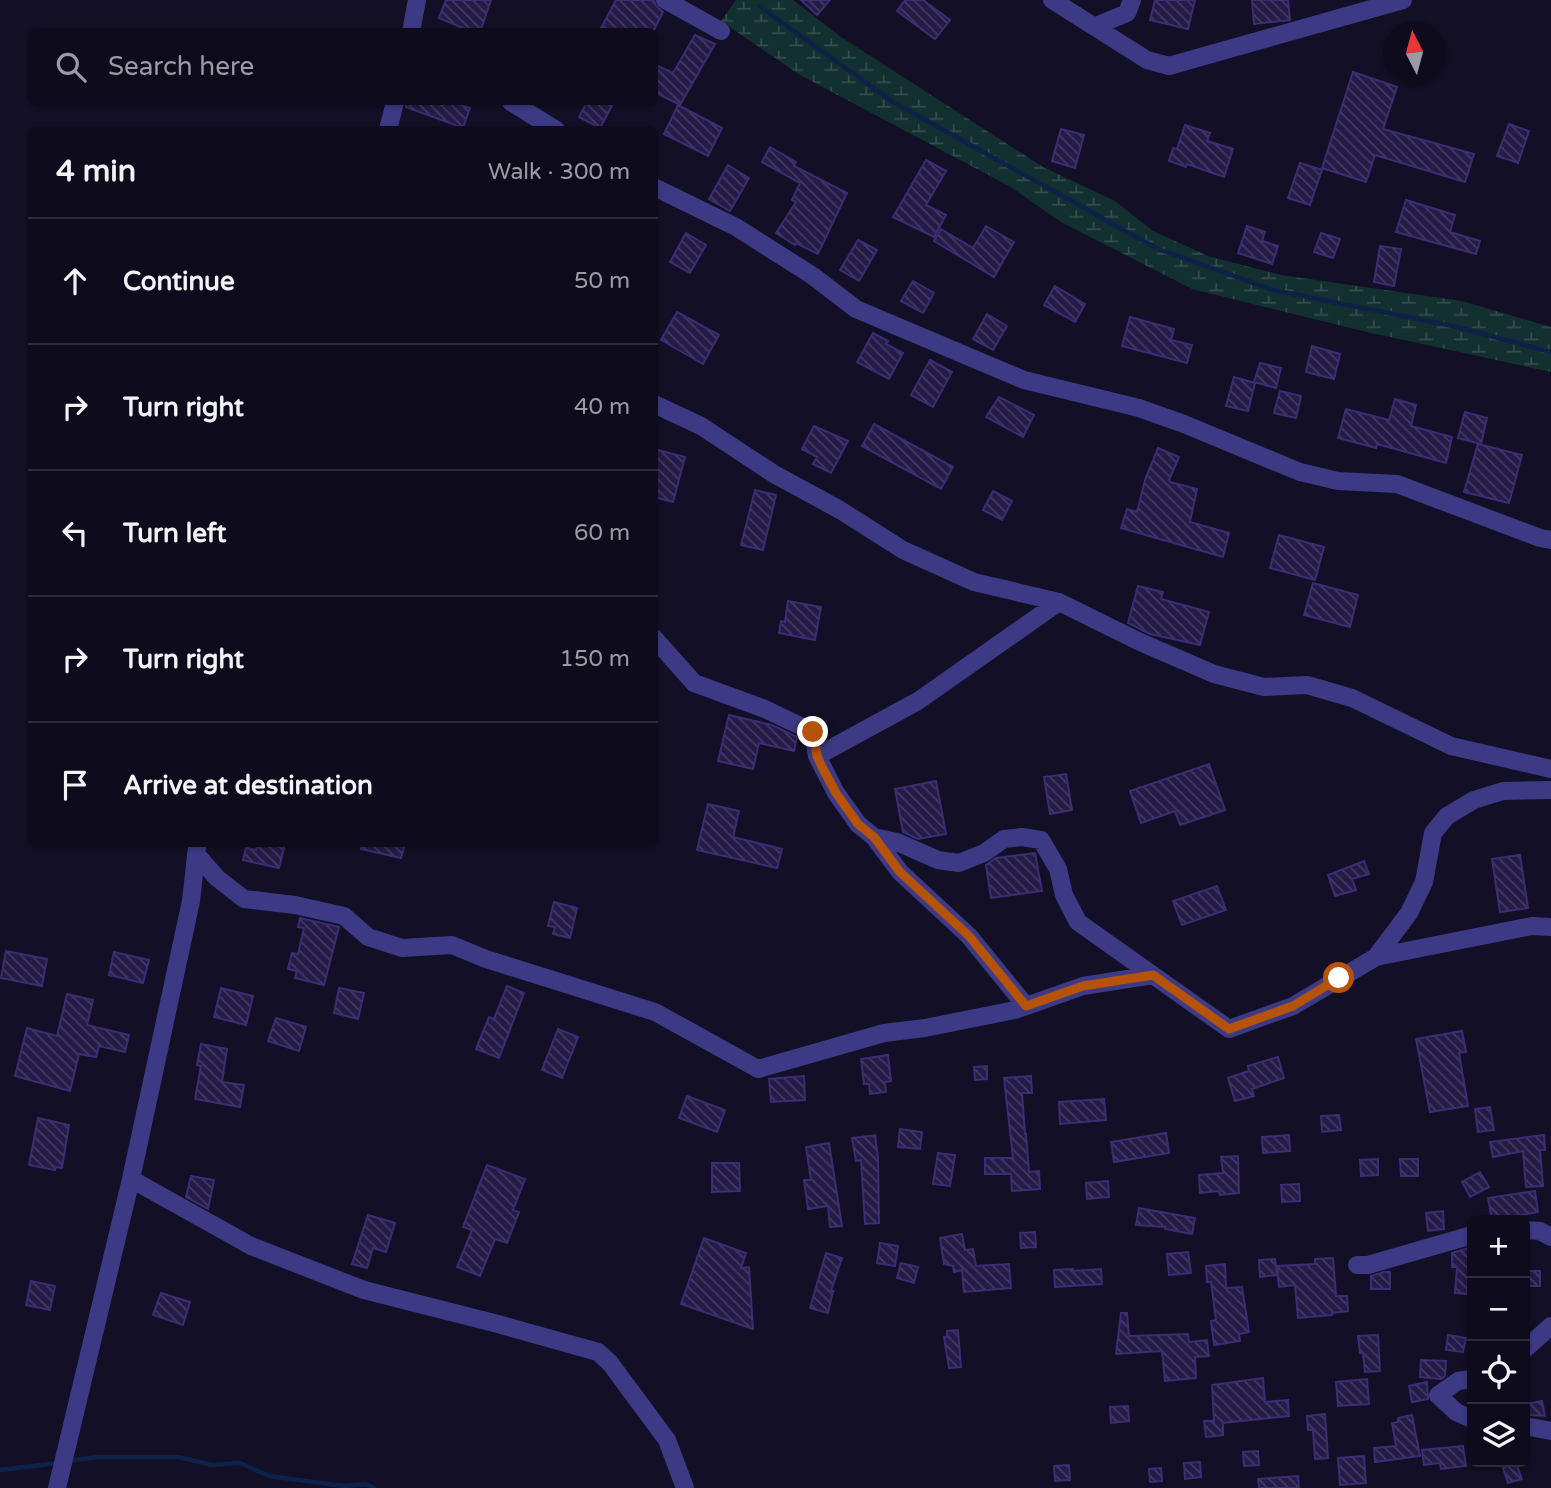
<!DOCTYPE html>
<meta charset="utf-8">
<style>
:root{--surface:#0e0b1c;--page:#171425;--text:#f1f3f6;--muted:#9b9ba3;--line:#2e2b3b}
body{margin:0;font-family:"Varela Round",sans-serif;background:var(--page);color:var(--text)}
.controls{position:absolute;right:21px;bottom:21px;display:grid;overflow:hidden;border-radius:10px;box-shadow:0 2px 5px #0004}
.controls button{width:63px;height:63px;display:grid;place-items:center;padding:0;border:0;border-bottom:2px solid var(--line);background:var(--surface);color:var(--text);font:35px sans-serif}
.compass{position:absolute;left:1383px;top:21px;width:63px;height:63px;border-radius:50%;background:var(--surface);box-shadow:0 2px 5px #0004;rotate:354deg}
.stop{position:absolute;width:21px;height:21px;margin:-16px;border:5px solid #b45309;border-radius:50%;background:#fff}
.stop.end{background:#b45309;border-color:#fff;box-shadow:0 2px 7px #0008}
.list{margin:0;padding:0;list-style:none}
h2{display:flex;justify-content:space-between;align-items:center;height:91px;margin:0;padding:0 28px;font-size:30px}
h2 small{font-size:23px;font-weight:400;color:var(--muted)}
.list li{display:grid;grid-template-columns:46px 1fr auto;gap:21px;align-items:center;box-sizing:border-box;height:126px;padding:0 28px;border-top:2px solid var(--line)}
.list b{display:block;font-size:26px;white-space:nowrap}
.list em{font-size:23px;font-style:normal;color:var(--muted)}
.icon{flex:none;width:38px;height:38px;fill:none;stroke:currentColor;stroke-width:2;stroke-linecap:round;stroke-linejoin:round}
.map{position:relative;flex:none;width:1551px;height:1488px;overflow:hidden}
.search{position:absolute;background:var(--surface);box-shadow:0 2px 5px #0004;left:28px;top:28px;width:630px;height:77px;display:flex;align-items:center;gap:18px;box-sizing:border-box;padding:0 24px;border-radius:10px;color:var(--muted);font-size:26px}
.panel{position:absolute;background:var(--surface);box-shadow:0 2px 5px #0004;left:28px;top:126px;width:630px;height:721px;border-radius:10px}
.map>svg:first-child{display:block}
</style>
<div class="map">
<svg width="1551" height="1488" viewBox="0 0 1551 1488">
<defs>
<pattern id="wetland-marsh" width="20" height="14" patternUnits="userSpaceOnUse" patternTransform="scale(1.75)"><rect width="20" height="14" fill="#12302f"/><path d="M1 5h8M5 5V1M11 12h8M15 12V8" fill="none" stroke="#344d4e"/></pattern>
<pattern id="building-back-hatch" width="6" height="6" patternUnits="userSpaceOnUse" patternTransform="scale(1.75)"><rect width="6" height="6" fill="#241b47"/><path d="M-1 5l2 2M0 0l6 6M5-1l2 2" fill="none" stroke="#433b63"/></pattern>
</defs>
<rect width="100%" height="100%" fill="#130f26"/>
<path fill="url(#wetland-marsh)" d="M736,0H793L841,37L1043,167L1115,201L1153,231L1208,256L1281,275L1462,301L1551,327V372L1367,332L1192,289L1061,222L1009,186L800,75L721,21Z"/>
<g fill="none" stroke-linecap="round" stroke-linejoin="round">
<path stroke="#0c2248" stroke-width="4.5" d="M759,6L893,102L1158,249L1273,290L1453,326L1551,352
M67,1461L98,1457H178L212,1465L240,1463L269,1476L344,1486L366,1484L374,1488
M0,1470L58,1463"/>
</g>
<path fill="url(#building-back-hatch)" stroke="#3b2d73" stroke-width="2" d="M446,0H491L480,32H472L439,18Z
M616,0H654L656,6L663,12L653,32H599Z
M801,0H830L817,15Z
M905,0H923L950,20L935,39L897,11Z
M1155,0H1195L1188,29L1150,20Z
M1252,0H1288L1290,20L1254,24Z
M695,35L715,44L680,105L654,92V64L673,73Z
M1353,72L1397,87L1383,129L1474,154L1465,182L1375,155L1366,182L1322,168Z
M406,102H451L470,108L463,128L406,107Z
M587,102H614L600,128L579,117Z
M678,105L722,128L708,156L664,134Z
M1509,124L1529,131L1518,163L1497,156Z
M1185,125L1210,133L1207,141L1233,149L1224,177L1187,164L1186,167L1169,161L1173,148L1177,149Z
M1061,129L1084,135L1075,168L1052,161Z
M770,147L796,162L794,166L847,193L818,254L796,243L795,245L776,233L796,202L792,200L800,183L762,162Z
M926,160L946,171L926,205L946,215L934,237L893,217Z
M1300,163L1322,170L1310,205L1288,198Z
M728,165L749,178L730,211L709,199Z
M1406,200L1455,215L1450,232L1480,241L1476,254L1396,232Z
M986,226L1014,242L994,277L934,241L941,229L973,248Z
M1247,226L1265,232L1262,241L1278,246L1272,264L1238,253Z
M686,233L706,245L690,273L670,262Z
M1321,233L1340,239L1333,258L1314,252Z
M858,240L877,250L859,281L840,270Z
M1380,246L1401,249L1394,286L1374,282Z
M913,281L934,293L923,313L901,301Z
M1055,286L1085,304L1075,322L1044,305Z
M677,312L719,335L703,364L661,340Z
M987,314L1007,326L993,350L973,339Z
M1130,317L1174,329L1171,340L1192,345L1187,363L1122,346Z
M873,333L888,341L886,344L903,353L889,379L857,362Z
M1312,346L1340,354L1334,379L1306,372Z
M930,360L952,372L933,407L911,395Z
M1260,363L1281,368L1276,388L1254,382Z
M1234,377L1255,383L1248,411L1226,406Z
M1280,391L1301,396L1296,418L1274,413Z
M999,397L1034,415L1023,437L986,417Z
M1395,399L1416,405L1411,426L1452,437L1446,463L1377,444L1376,448L1338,438L1346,409L1389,420Z
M1465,412L1487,418L1481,444L1458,438Z
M874,424L953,467L941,489L862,446Z
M814,426L848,441L831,473L813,464L817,457L802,449Z
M1478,444L1522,455L1509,503L1464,492Z
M1158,448L1179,457L1169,480L1170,482L1197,489L1190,522L1229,533L1223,557L1121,528L1127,509L1137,512L1145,480Z
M654,449L685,457L673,502L654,497Z
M755,490L776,495L763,550L741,545Z
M993,491L1012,501L1002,520L983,510Z
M1279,535L1324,547L1315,580L1270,568Z
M1313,583L1358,595L1350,627L1304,615Z
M1138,586L1163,592L1161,599L1209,612L1200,645L1150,634L1128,623Z
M788,601L821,607L815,640L779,633L781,621L785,622Z
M729,715L772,725L797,737L794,751L759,743L753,769L718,761Z
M1209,764L1225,810L1180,825L1175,811L1141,823L1130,791Z
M1066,774L1072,810L1050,814L1044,777Z
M936,781L946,834L918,839L903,832L895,789Z
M708,804L739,811L733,837L782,849L777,868L697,850Z
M258,844H285L279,868L243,860L246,848L256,850Z
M362,844H405L401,858L361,849Z
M1035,853L1042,891L991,898L986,865L996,858Z
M1520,855L1528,908L1500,912L1492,859Z
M1364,861L1369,874L1352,879L1356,890L1335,896L1328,875Z
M1217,886L1226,910L1182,925L1173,901Z
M554,902L577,908L570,938L553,934L555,927L548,926Z
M300,918L339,927L324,985L295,978L297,971L288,969L292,953L298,954L304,928L298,927Z
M6,951L47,959L42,986L1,978Z
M114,952L149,960L143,983L109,975Z
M507,986L524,993L499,1058L476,1049L489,1017L494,1019Z
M221,988L253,996L246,1025L214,1017Z
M339,988L364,993L358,1019L334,1013Z
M67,994L93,1000L87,1025L129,1035L125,1052L99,1046L96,1057L79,1054L70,1091L15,1076L27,1028L57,1036Z
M276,1018L306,1027L299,1051L268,1041Z
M558,1029L578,1037L562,1078L542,1070Z
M1462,1031L1466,1052L1459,1053L1468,1106L1430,1112L1416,1039Z
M201,1044L227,1049L222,1082L244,1085L240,1107L195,1099L201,1066L197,1065Z
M888,1055L891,1081L885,1082L886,1092L870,1094L869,1084H864L861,1059Z
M1278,1057L1284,1078L1252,1089L1254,1096L1235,1101L1228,1078L1249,1071L1248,1066Z
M987,1066V1079L975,1080L974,1067Z
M804,1076L805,1100L771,1102L769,1079Z
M1031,1076L1032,1093H1022L1025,1134H1026L1029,1172L1039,1171L1040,1189L1012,1191L1011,1174H985V1158H1013L1004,1078Z
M687,1096L725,1110L717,1132L679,1118Z
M1104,1099L1106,1120L1060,1124L1059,1102Z
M1490,1107L1494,1130L1478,1132L1475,1109Z
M1339,1115L1341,1130L1322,1132L1321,1116Z
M38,1118L69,1125L62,1168L56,1167L55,1170L29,1165Z
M900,1129L922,1132L920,1149L898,1147Z
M1166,1133L1169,1153L1114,1162L1111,1142Z
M875,1135L878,1158L879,1223L865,1224L861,1160L856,1161L852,1138Z
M1289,1135L1290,1151L1263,1153L1262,1137Z
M1544,1135L1545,1150H1540L1543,1186L1526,1187L1523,1151L1493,1157L1490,1142Z
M829,1143L842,1226L830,1227L828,1206L808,1209L804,1180H811L806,1147Z
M938,1153L955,1155L950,1186L933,1184Z
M1238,1156L1239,1193L1220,1195L1219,1191L1200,1193L1199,1175L1223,1173L1221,1157Z
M1378,1159V1175L1361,1176L1360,1160Z
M1400,1159H1418V1176H1401Z
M712,1163H739L740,1191L712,1192Z
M487,1165L525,1179L513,1210L519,1212L507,1243L495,1239L480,1276L457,1267L472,1230L463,1227Z
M1480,1172L1489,1187L1470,1197L1462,1182Z
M191,1176L214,1180L208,1209L186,1197Z
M1108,1181L1109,1197L1087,1199L1086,1183Z
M1299,1184L1300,1201L1282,1202L1281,1185Z
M1535,1191L1538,1212L1492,1220L1488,1198Z
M1139,1208L1195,1218L1192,1234L1165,1229V1227L1136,1225Z
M1443,1211L1444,1229L1428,1231L1426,1213Z
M368,1215L395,1223L386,1252L373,1248L367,1268L352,1264Z
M1035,1232L1036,1247L1021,1248L1020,1233Z
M962,1234L965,1250L973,1249L976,1266L1009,1264L1011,1288L964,1292L962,1270L954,1272L953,1266L944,1264L940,1238Z
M704,1238L746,1253L741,1268L749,1267L753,1329L681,1304Z
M880,1243L898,1246L895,1266L877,1263Z
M1472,1247V1281H1468L1467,1294L1455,1293L1457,1267H1452V1253Z
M1188,1252L1191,1273L1169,1275L1167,1254Z
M826,1253L842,1258L831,1291H833L828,1313L810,1308Z
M1333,1258L1336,1296H1347L1348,1311L1332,1313V1315L1298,1318L1295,1285L1279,1287L1277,1266L1315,1264V1259Z
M1275,1259L1277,1275L1260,1277L1259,1260Z
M901,1263L918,1267L914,1283L897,1278Z
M1225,1264L1226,1288L1242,1287L1249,1332L1239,1334L1240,1341L1214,1345L1211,1321L1216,1320L1211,1282H1207L1206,1266Z
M1073,1269V1271L1101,1269L1102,1284L1055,1287L1054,1270Z
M1525,1271H1540V1286H1525Z
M1384,1272H1390V1289H1371V1276Z
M31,1281L55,1286L50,1310L26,1305Z
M161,1293L190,1302L183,1325L153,1315Z
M1121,1313H1127L1129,1336L1188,1334L1189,1342L1207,1340L1209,1356L1195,1357L1196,1378L1165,1381L1162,1351L1116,1354Z
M958,1330L961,1367L949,1368L944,1337H947V1331Z
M1378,1335L1380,1371L1365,1372L1363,1353H1360L1358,1336Z
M1448,1335L1466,1338L1463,1352L1446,1350Z
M1421,1360L1446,1361L1445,1376L1441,1379L1420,1377Z
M1263,1378L1265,1402L1288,1400L1289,1416L1223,1423V1435L1206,1437L1204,1421H1214L1212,1385Z
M1367,1379L1369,1404L1338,1406L1336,1382Z
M1427,1382L1428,1399L1412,1402L1409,1386Z
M1542,1401L1545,1416L1529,1415L1526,1404Z
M1128,1406L1129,1421L1111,1423L1110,1407Z
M1325,1414L1328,1458L1315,1459L1313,1430H1308L1307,1416Z
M1412,1415L1420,1456L1375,1462L1374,1448L1396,1446L1392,1423L1398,1422V1418Z
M1463,1446L1466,1466L1441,1469L1440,1463L1424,1465L1422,1450Z
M1258,1451L1259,1465L1244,1466L1243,1452Z
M1364,1456L1366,1483L1340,1485L1338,1458Z
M1200,1462L1201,1477L1185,1479L1184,1463Z
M1516,1463L1522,1479L1508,1483L1503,1468Z
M1069,1465L1070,1480L1055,1481L1054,1466Z
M1161,1468L1162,1481L1150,1482L1149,1469Z
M1298,1476L1299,1488H1259L1258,1479Z"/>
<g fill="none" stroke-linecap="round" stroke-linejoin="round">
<path stroke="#3d3a85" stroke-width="18" d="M665,0L721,31
M1052,0L1147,60L1169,66L1403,0
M1096,26L1127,13L1132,0
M411,32L417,0
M511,102L556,130
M388,130L395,102
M654,187L736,227L813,276L856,309L1024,380L1139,408L1184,424L1300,472L1338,481L1397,484L1540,538L1551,540
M654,404L701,426L774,474L840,510L903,550L974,582L1059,602L1140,642L1214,674L1264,687L1307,685L1352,698L1451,746L1551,769
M654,638L694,683L765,709L813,732L817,756L836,793L858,824L874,837L897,842L938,860L959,863L984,853L1004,839L1022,837L1041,840L1058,869L1064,895L1078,922L1229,1029L1293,1006L1376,957L1409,913L1424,882L1433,833L1447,816L1474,800L1503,791L1551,790
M817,756L918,701L1059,602
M874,837L900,872L969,936L1026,1006
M196,854L217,878L244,899L295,905L344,916L368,937L402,948L452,945L486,959L655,1012L758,1069L884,1033L925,1028L1015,1010L1083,986L1153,975
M1376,957L1532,926L1551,927
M131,1179L251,1246L364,1290L498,1324L598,1352L610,1363L667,1440L685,1488
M1525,1230L1540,1231L1551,1237
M1357,1265H1368L1472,1235
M1525,1349L1551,1326
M1472,1379L1458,1381L1438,1395L1456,1412L1472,1419
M1525,1426L1551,1431
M57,1488L131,1179L191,901L197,847"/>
</g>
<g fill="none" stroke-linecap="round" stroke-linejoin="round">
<path stroke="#b45309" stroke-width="9" d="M813,732L817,756L822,767L836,793L858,824L874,837L900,872L969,936L1026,1006L1083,986L1153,975L1229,1029L1293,1006L1339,978"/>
</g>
</svg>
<div class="controls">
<button>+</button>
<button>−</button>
<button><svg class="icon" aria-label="locate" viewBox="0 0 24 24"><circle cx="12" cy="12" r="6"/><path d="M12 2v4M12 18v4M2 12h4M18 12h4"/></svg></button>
<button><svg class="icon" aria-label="layers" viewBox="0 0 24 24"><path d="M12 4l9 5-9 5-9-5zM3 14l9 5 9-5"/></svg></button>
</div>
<svg class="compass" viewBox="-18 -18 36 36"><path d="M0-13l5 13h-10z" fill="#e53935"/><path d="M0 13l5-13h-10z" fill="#9b9ba3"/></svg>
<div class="stop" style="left:1339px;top:978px"></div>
<div class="stop end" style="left:813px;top:732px"></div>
<div class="search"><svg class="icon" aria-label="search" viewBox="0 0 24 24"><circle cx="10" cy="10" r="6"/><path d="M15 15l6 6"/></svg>Search here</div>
<section class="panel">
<h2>4 min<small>Walk · 300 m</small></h2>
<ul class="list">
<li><svg class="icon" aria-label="ahead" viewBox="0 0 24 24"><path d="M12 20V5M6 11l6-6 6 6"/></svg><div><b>Continue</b></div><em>50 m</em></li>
<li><svg class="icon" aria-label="right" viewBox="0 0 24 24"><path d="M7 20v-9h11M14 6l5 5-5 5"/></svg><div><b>Turn right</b></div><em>40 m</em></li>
<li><svg class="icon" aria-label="left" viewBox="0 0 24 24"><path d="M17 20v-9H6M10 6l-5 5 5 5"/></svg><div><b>Turn left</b></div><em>60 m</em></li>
<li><svg class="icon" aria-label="right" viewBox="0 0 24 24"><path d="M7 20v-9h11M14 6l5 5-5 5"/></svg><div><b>Turn right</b></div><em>150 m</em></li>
<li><svg class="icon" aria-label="arrive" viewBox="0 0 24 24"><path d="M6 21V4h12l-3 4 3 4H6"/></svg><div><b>Arrive at destination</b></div></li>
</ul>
</section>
</div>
